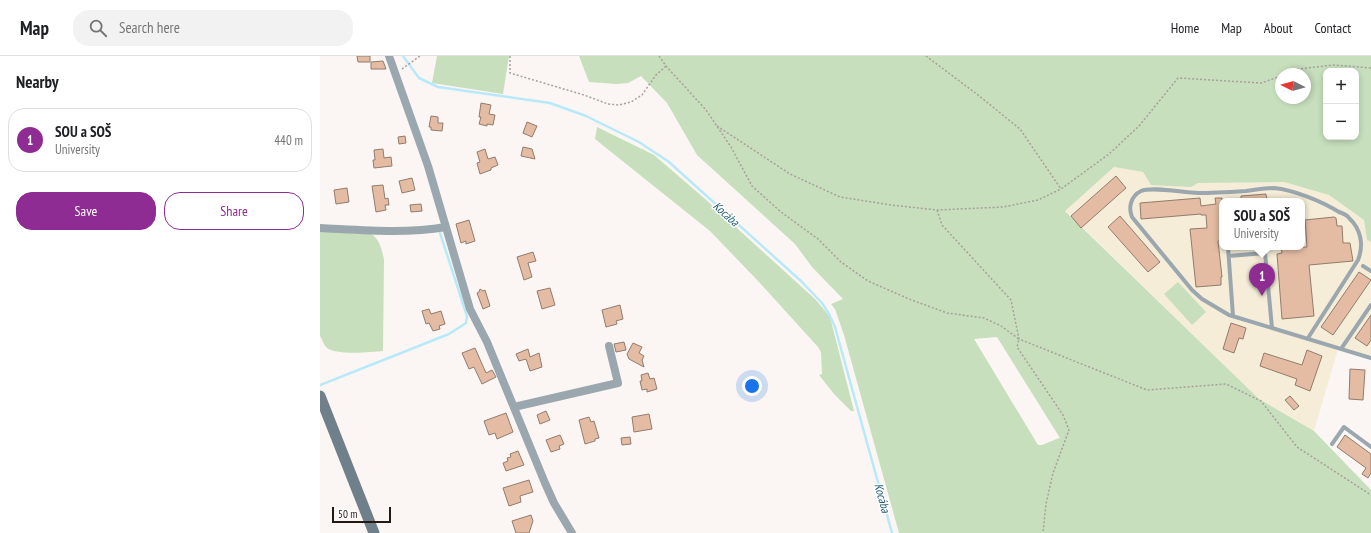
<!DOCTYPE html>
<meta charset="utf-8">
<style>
:root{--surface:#fff;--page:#f2f2f2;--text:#202124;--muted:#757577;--line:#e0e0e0;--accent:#8e2c93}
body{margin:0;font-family:"PT Sans Narrow",sans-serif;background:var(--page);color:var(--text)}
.controls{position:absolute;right:12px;top:12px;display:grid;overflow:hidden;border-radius:8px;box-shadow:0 2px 6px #0003}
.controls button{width:36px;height:36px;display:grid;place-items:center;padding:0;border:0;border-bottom:1px solid var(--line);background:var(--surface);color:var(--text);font:20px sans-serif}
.compass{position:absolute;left:955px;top:12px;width:36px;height:36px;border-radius:50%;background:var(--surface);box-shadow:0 2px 6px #0003;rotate:275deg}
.scale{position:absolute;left:12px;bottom:10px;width:59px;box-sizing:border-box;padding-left:4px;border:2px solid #221913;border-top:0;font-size:11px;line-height:14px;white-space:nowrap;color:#221913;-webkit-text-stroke:3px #fff;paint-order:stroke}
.you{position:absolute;left:432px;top:330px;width:14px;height:14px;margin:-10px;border:3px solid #fff;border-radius:50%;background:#1a73e8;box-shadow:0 0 0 6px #1a73e833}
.badge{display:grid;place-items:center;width:26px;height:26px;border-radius:50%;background:var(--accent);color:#fff;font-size:13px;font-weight:700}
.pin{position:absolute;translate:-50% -33px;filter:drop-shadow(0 1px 2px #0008)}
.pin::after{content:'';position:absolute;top:21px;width:14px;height:12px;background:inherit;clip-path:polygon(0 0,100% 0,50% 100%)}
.popup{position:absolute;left:899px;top:142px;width:86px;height:52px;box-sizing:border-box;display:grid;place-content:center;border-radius:8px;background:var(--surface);filter:drop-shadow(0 1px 3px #0005);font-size:13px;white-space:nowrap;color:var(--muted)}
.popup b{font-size:15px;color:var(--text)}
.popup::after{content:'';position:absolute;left:50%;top:100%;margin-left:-8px;border:8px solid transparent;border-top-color:var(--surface)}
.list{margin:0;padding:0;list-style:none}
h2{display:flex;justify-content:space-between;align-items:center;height:52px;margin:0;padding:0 16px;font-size:17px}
h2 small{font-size:13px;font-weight:400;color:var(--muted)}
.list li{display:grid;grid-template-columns:26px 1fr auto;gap:12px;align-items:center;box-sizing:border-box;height:64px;margin:0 8px 8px;padding:0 8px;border:1px solid var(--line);border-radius:16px}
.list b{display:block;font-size:15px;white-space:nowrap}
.list p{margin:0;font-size:13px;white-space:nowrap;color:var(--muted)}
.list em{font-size:13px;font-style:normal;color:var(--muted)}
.actions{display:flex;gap:8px;padding:12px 16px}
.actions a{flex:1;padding:9px 0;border:1px solid var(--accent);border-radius:16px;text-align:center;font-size:14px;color:var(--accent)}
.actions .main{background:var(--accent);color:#fff}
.icon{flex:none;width:22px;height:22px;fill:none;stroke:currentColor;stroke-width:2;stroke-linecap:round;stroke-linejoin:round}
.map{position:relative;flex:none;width:1051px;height:477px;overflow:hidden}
header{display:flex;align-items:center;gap:24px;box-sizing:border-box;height:56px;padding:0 20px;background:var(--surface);border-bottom:1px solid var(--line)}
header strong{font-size:19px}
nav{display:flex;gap:22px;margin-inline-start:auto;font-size:14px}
.search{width:280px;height:36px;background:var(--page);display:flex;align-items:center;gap:10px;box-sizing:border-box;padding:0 14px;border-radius:16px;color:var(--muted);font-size:15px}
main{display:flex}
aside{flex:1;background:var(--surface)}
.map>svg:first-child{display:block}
</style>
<header>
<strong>Map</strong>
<div class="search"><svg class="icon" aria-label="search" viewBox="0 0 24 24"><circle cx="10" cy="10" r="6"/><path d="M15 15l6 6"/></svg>Search here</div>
<nav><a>Home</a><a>Map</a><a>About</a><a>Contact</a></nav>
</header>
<main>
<aside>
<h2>Nearby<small></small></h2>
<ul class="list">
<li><span class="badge">1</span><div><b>SOU a SOŠ</b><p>University</p></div><em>440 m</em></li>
</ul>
<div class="actions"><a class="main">Save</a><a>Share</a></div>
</aside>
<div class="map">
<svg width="1051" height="477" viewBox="0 0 1051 477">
<rect width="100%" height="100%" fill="#fbf6f3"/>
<path fill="#f5edd7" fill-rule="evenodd" d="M794,111L823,116L870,131L878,127L964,126L1009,139L1044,164L1047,184L1051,186V304L1018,293L994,375L939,343L745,154ZM902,145H982V191H902Z"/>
<path fill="#c7dfbc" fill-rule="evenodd" d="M117,0H189L183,38L112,27Z
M259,0H1051V186L1047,184L1044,164L1009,139L964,126L878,127L871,131L831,129L823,116L794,111L745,155L939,343L994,375L1051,434V477H579L524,279L515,253L511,248L523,243L492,211L475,188L377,99L347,47L321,20L308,27L296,28L269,26ZM1006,15H1036V81H1006ZM961,18H985V42H961ZM677,281L740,382H739L722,389H718L654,283Z
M277,71L334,99L384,142L496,244L510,261L534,355H531L514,338L499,319L502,318L501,296L498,291L439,226L390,175L275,83Z
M0,174C8,174 45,174 50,177C60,183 62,194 64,204L63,295C52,296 14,300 6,291C3,288 3,284 0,280Z
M858,226L886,256L872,269L844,238Z"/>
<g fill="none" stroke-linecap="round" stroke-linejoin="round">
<path stroke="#b8e9fb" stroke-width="2.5" d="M83,0L99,22L118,31L230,47L266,60L319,86L349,106L481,225L502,247L509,258L515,271L572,477
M0,329L129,278L146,267L147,260L120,177"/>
</g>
<path fill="#e4bca4" stroke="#937b6d" d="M37,0H50V6H38Z
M63,5L66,13H51V6Z
M161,47L171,49L169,58L175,59L173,69L167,68V70L159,68L161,61H159Z
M111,60L118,61V67H123L122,75L111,74V71H109Z
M207,66L217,70L212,81L203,77Z
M85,80L86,87L79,88L78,81Z
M203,91L212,93L215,103L201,100Z
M63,93L64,102L71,101L72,110L54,112L53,104H55L54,94Z
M165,93L168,103L175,101L178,109L171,112V114L160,118L157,107L160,106L157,96Z
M796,120L806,132L761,172L751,160Z
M92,122L95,134L82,137L79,125Z
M63,129L65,143L68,142L69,149H65L66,154L56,156L52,130Z
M27,132L29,146L16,148L14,134Z
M946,138L947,145H921V140Z
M880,142L881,150L896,148L895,142H902V184L898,185L902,221H901V229L876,231L870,173L887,172L886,159H881V158L821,163L820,147Z
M101,148L102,155L91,156L90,149Z
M800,160L840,206L828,216L788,171Z
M1014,161L1016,162L1017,170H1022L1023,187H1030L1033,205L989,209L994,260L962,263L957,198L962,197L961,191L968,192L987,191L985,164Z
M149,164L155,185L146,188V185L141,187L136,168Z
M213,196L216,205L208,207L212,221L204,224L197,201Z
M1039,216L1051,224L1013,279L1001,271Z
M230,232L235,249L222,253L217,235Z
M160,233L163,235L165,234L170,250L163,253L157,237L159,236Z
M300,249L303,263L296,265L297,268L286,271L282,254Z
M109,253L111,258L121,255L125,268L119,270L120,273L113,275L109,267L106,268L102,255Z
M1051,259V284L1047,290L1035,282Z
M911,267L926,272L923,283L919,282L914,297L903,293Z
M304,286L306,294L296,296L294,288Z
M313,287L322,291L319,297L324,300L322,304L324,311L309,303L307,298Z
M155,292L166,317L172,314L176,321L162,328L154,311L149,313L142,297Z
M208,293L210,301L219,297L222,311L210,315L206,303L199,305L196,298Z
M987,294L1002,300L990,335L975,329L977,323L940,310L944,297L982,309Z
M1030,313L1045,314L1043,344L1029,343Z
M328,317L330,323L334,322L337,333L327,336V333L322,334L320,325H322L321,319Z
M970,340L979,350L974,354L965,344Z
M226,355L230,364L220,368L217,359Z
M186,357L193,376L177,383L175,377L169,379L164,365Z
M329,358L332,373L314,376L312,361Z
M269,361L271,366L274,365L279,382L275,383V385L265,388L259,364Z
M240,379L244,388L239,390L240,393L231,396L226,384Z
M1025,379L1051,398V417L1048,422L1042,418L1046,412L1017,391Z
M310,381L311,388L302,389L301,382Z
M198,395L204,409L186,415L183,407L188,405L187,402L191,401L190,398Z
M209,424L213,436L200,440L201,446L189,450L183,432Z
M211,459L213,465L209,477H196L192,465Z"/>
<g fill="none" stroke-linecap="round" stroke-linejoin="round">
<path stroke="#a7a09c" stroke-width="1.5" stroke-dasharray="2 2" stroke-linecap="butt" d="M190,0V17L264,39L288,48L299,49L311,46L322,39L336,19L346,10
M339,0L346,10L386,54L411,91L432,130L461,156L498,183L521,206L548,225L589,243L627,257L664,262L681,270L699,283L697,291L743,359L749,374L733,417L726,448L723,477
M606,0L658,39L700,73L741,133
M82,13L100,0
M966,18L978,13L1014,9L1051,12
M397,70L470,118L520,141L571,149L617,154L683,151L718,144L741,133L789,98L819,70L858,22L941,27L961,20
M617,154L622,169L691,244L699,283L827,334L906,328L941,345L977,391L1051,439"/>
<path stroke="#9ba7ae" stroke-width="4" d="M908,191L913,260
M909,200L945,197L952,272
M1043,210L1051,215
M988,282L1038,204C1044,189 1041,173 1029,162C1027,159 1022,157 1019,156C1001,145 974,134 954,132C945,132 935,134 926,135C910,136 894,137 878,137C864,137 832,130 821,135C811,140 808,151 812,161L872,234L882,243L909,259L1051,302
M1021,293L1051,249
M1012,388L1024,371L1051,391"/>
<path stroke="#9ba7ae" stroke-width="8" d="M69,0L108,110L150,253L167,286L225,427L234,447L252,477
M0,172C42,174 85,178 126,171
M194,351L298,327L289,290"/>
<path stroke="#70808b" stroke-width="11" d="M0,340L54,477"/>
</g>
<g text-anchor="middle" stroke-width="3" stroke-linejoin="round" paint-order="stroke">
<g font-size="12" font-style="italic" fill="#1e5b6f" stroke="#fff">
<text transform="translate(406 158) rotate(42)" y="4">Kocába</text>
<text transform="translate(562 442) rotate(75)" y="4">Kocába</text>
</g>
</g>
</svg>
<div class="controls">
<button>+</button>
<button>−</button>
</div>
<svg class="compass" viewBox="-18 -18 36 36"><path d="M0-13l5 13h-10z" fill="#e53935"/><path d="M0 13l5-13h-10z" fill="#757577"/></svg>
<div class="scale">50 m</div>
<div class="you"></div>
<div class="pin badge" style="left:942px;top:240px">1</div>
<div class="popup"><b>SOU a SOŠ</b>University</div>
</div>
</main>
